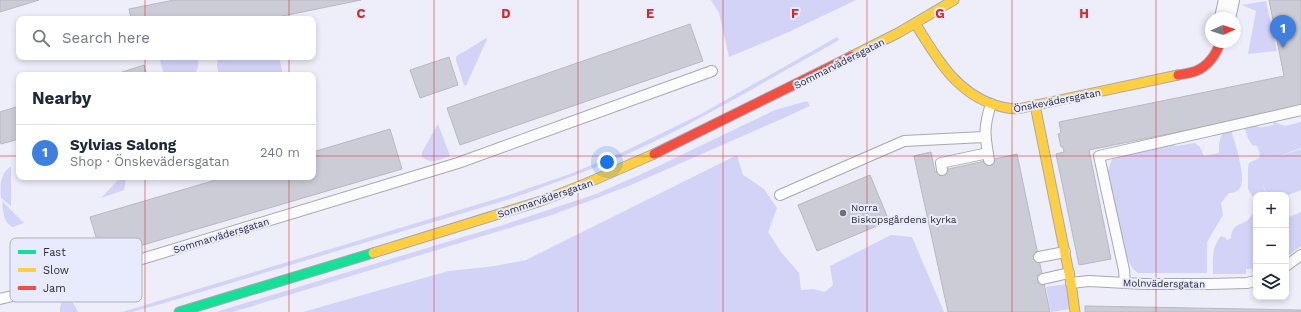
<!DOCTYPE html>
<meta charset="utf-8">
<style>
:root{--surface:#fff;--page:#f2f2f3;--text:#1f2937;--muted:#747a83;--line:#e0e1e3;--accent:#0b8043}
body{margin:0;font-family:"Work Sans",sans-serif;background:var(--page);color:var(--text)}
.controls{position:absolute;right:12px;bottom:12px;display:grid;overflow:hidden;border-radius:8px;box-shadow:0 2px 6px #0003}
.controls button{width:36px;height:36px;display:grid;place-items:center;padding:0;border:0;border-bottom:1px solid var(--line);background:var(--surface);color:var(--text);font:20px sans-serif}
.compass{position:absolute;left:1205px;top:12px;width:36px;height:36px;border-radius:50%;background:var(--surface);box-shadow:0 2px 6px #0003;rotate:87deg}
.you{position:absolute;left:607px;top:162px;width:14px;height:14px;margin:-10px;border:3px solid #fff;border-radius:50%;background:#1a73e8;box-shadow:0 0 0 6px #1a73e833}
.badge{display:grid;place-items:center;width:26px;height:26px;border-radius:50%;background:var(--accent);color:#fff;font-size:13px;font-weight:700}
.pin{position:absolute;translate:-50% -33px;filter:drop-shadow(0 1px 2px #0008)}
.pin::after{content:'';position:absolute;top:21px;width:14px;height:12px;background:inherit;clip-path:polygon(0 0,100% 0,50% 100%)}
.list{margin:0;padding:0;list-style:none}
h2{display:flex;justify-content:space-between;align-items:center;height:52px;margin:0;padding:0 16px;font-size:17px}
h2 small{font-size:13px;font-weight:400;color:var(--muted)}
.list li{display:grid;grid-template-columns:26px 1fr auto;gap:12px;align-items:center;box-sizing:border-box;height:56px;padding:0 16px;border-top:1px solid var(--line)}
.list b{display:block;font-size:15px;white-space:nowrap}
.list p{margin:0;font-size:13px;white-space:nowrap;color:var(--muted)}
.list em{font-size:13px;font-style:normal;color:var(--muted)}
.icon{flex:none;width:22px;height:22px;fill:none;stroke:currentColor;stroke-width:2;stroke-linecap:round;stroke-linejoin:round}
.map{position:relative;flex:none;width:1301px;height:312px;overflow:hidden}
.search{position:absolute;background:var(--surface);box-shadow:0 2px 6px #0003;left:16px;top:16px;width:300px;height:44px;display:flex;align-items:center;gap:10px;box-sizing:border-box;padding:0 14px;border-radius:8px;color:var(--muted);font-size:15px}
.panel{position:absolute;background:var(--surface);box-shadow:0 2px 6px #0003;left:16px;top:72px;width:300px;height:108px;border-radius:8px}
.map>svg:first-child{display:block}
</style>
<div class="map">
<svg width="1301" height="312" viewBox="0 0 1301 312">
<rect width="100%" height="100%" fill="#edeef9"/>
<path fill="#d2d3f7" d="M711,0H856L789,32L729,57L719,13Z
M1266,1L1277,51L1248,54L1256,11L1242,5Z
M837,37L839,40L834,43C767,80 701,120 632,152C592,170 551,184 510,199L161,304L132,312H122L509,195L570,174L623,152L664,132L701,114Z
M487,38V39L466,86L464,85L456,60V57C459,53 463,53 467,50C474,46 480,41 487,38Z
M159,57H197C200,64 198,70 193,75H164Z
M218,57H279L283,75H219L217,66Z
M807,101L810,106L786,117L631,185L552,215L233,312H216L506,224L596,194L646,172L775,110Z
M1274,122L1285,126L1301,122V148L1272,159L1301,149V190L1286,196L1267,195L1262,182L1266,195H1256V274L1253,275L1252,269H1246V274H1213C1213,260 1211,248 1221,236L1226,238L1227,240L1231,238C1232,224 1239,226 1248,220C1251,217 1253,213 1255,209L1253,197L1248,189V167L1249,163L1259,158L1260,154L1257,146L1252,145L1248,138L1244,126L1254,124C1259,130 1266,126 1273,125Z
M438,124L450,156C441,159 431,165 422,157V152Z
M1231,129C1234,141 1247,177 1240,188C1237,192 1233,193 1229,193L1221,203L1223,215L1207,242V273H1138L1133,269L1127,259L1113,200L1108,171L1112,159L1129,152L1169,143L1176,146L1195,143L1200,147L1204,156L1219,153C1219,144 1219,140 1223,132Z
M737,155L743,175L764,189L777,208L768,232L781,252L799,273L801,290L813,289L825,292L833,285L830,266L891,235L912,237L944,312H303L373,292L449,271L495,266L526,260Z
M11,166V206L1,198C0,186 0,174 11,166Z
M121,177H126L124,190L101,198Z
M2,201L24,223L13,227C3,223 3,210 2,201Z
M1301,212V246L1286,257V218Z
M1067,284L1070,309L1051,312L1046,287Z
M72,290V301L78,312H60C59,303 66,296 72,290Z"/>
<path fill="#cbccd6" stroke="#b8b8c2" d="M0,0H39L0,12Z
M174,0H361L268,19H131L129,9Z
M1269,0H1301V107L1089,150L1111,259L1079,265L1056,154L1064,152L1063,147H1061L1058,134L1061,133L1059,122L1284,76Z
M690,24L703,61L460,145L447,108Z
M449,57L458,85L420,98L410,70Z
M144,65L147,75H113Z
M19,106V139L1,144L0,141V112Z
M390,129L402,169L102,257L90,217L226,177H313V152Z
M931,152L935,172L1017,154L1050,312H948L914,156Z
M870,175L889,221L817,251L798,205Z
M1085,306L1301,310V312H1085Z"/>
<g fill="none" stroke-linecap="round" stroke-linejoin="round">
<defs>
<path id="lane" d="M989,160C985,136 983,129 991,104
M942,170L941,163L988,153
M780,195L904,141L984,137
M1039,257L1065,252
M1286,266L1301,255
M1043,279L1069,273
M1071,283L1089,281L1144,284H1210L1247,283L1256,281
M1125,283L1124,270L1099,156L1301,110
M0,299L43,289L458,163L712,71"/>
<path id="street" d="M1225,18L1229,0"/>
<path id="fast" d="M179,312L373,253"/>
<path id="slow" d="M915,23C936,57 955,92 995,105C1005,108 1013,110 1022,108L1178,75
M852,56L898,33L954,0
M1035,105L1071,283L1075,312
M373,253L541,201L587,183L654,154"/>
<path id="jam" d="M1178,75C1184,74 1191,73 1196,71C1208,66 1217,54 1220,42
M654,154L852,56"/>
</defs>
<use href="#lane" stroke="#a7a8b1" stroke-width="12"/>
<use href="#street" stroke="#a7a8b1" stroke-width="22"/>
<use href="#fast" stroke="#a7a8b1" stroke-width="11"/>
<use href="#slow" stroke="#a7a8b1" stroke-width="11"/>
<use href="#jam" stroke="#a7a8b1" stroke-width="11"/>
<use href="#lane" stroke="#fcfcfe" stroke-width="10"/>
<use href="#street" stroke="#fcfcfe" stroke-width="20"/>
<use href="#fast" stroke="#16e098" stroke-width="9"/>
<use href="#slow" stroke="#ffcf43" stroke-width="9"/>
<use href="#jam" stroke="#f24e42" stroke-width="9"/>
</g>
<path fill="none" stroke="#d62828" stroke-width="1" stroke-opacity="0.55" d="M145,0V19M289,0V19M434,0V312M578,0V312M723,0V312M867,0V312M1012,0V312M1156,0V312M145,57V75M289,57V75M0,156H19M313,156H1301M145,177V312M289,177V312"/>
<circle fill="#70707a" stroke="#e8eafe" stroke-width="1.5" cx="843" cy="213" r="4"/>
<g text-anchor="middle" stroke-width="4" stroke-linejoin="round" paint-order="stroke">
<g font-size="10" fill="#2c2c36" stroke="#e8eafe">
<text transform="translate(839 63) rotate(-27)" y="4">Sommarvädersgatan</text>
<text transform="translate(1057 100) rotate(-11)" y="4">Önskevädersgatan</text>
<text transform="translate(545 198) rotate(-19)" y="4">Sommarvädersgatan</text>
<text transform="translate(221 235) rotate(-17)" y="4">Sommarvädersgatan</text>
<text transform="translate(1164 283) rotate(1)" y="4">Molnvädersgatan</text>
</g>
<g font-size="10" fill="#2c2c36" stroke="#e8eafe" text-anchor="start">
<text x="851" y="211">Norra<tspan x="851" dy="12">Biskopsgårdens kyrka</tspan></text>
</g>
</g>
<rect x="10" y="238" width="132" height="64" rx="6" fill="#e8eafe" stroke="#b0b1c2" stroke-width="1"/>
<rect x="18" y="250" width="18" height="4" fill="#16e098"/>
<rect x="18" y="268" width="18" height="4" fill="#ffcf43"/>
<rect x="18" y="286" width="18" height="4" fill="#f24e42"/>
<g font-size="11" fill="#2c2c36">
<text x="43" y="256">Fast</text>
<text x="43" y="274">Slow</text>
<text x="43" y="292">Jam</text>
</g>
<g font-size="13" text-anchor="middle" font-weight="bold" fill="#d62828" stroke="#e8eafe" stroke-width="4" stroke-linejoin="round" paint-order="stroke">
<text x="361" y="18">C</text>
<text x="506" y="18">D</text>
<text x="650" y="18">E</text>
<text x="795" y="18">F</text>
<text x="940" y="18">G</text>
<text x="1084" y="18">H</text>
</g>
</svg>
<div class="controls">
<button>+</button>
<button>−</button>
<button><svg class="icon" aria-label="layers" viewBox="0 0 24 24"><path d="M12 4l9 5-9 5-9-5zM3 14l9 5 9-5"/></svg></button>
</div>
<svg class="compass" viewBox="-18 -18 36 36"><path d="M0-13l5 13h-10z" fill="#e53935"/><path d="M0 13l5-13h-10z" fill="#747a83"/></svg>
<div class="you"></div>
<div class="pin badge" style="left:1283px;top:48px;background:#3f7fe0">1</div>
<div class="search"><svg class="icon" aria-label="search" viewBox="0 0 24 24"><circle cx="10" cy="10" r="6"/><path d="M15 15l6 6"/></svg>Search here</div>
<section class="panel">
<h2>Nearby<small></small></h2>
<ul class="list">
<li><span class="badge" style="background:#3f7fe0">1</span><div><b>Sylvias Salong</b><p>Shop · Önskevädersgatan</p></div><em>240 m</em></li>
</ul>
</section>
</div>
